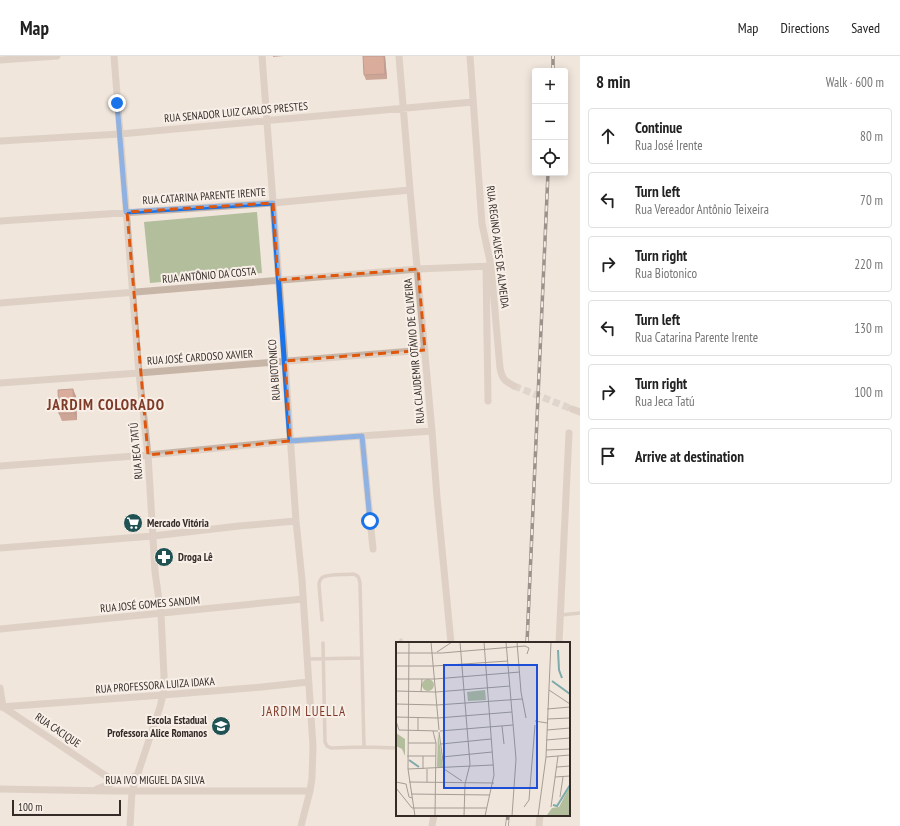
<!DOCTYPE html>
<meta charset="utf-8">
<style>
:root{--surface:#fff;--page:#f2f2f2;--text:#222;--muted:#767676;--line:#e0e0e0}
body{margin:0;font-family:"PT Sans Narrow",sans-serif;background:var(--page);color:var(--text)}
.controls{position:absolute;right:12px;top:12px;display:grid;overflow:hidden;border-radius:4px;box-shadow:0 2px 10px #0003}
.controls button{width:36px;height:36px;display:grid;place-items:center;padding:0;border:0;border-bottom:1px solid var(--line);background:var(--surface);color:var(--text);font:20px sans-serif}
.scale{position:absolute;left:12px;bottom:10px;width:109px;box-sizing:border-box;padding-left:4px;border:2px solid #352c28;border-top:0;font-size:11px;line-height:14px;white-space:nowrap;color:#352c28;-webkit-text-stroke:3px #f8f0e8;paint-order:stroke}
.stop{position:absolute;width:12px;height:12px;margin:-9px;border:3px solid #1a73e8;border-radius:50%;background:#fff}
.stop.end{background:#1a73e8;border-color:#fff;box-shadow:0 1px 4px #0008}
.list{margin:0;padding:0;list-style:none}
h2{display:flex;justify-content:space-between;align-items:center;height:52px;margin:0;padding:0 16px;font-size:17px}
h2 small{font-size:13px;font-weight:400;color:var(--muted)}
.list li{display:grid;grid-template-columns:26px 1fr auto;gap:12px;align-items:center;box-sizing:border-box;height:56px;margin:0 8px 8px;padding:0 8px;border:1px solid var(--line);border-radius:4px}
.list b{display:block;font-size:15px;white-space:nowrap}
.list p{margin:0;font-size:13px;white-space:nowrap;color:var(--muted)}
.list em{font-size:13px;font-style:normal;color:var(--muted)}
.icon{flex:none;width:22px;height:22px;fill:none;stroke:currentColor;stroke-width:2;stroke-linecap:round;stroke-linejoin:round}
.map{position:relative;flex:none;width:580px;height:770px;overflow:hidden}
header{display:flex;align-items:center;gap:24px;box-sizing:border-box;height:56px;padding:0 20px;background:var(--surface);border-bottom:1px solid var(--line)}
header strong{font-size:19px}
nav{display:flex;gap:22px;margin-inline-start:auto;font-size:14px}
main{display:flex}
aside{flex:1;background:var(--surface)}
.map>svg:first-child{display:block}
</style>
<header>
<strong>Map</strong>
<nav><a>Map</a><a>Directions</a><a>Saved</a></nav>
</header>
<main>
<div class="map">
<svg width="580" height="770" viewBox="0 0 580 770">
<rect width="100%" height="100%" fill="#f0e6dc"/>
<path fill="#b3be9d" d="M257,156L262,217L150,227L144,166Z"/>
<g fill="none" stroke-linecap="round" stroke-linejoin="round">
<path stroke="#cbc1b8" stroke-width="7" stroke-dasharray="7 3.5" stroke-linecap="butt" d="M514,330L572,353"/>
<path stroke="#c7b6a8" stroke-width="3.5" d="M561,559L580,557
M322,564L319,529C319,526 320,523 323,521C328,518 346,519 353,518C358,519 359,521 360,527L364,691L331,692L327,690L325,686L323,587
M401,584V587
M308,603L362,602
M364,691L397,692"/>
<path stroke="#c7b6a8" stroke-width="7" d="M114,0L139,317L148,399L155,516L161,558L164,620L163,639L160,651L132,735L130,770
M262,0L285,305L296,465L302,524L313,690L312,722L310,735L301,770
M399,0L410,134L432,375L437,441L451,587
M470,0L482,168L491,210L500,312C502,323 505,325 514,330
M0,4L57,0
M0,85L120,78L473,46
M0,165L273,147L410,134
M486,210L488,345
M0,247L418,213L491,210
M0,327L139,317L425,294
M572,353L580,356
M362,380L373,493
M0,410L148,399L290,385L432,375
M0,492L153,480L239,470L296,465
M0,573L303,543
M559,587L569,377
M0,632L3,651L115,726
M0,651L163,639L262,631L308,626
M0,733L112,735H310
M97,733L115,726L137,720
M432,770L434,759
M539,770L540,759"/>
<defs>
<path id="rail" d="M553,15V0
M527,587L548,117
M507,770L508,759"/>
</defs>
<use href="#rail" stroke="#352c28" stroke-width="3.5"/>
<use href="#rail" stroke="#f8f0e8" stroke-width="2" stroke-dasharray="6" stroke-linecap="butt"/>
</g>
<path fill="#a35841" d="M273,0H283L273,1Z
M385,0L387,23L366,24L364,19Z
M76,340L77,364L62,365L59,358Z"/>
<path fill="#844735" d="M384,0H385L387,23L385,18Z
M73,333L76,340L77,364L74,357Z"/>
<path fill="#bd664c" stroke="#844735" d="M363,0H384L385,18L364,19Z
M73,333L74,357L59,358L58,334Z"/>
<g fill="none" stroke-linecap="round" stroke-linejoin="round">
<path stroke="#1a73e8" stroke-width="5" d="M117,47L126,156L273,147L290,385L362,380L370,465"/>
</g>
<path d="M0 0H580V770H0ZM273,147L278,224L418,213L425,294L285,305L290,385L148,399L127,156Z" fill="#f0e6dc" fill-opacity=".55" fill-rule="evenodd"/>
<path fill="none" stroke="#df570d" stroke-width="3" stroke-dasharray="8 5" stroke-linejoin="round" d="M273,147L278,224L418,213L425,294L285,305L290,385L148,399L127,156Z"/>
<defs>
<symbol id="supermarket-disc" viewBox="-11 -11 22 22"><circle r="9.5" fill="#205153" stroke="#f8f0e8"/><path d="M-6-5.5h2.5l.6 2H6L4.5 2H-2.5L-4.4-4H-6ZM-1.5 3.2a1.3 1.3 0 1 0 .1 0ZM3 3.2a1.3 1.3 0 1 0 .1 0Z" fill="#fff"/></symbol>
<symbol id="pharmacy-disc" viewBox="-11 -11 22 22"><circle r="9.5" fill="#205153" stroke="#f8f0e8"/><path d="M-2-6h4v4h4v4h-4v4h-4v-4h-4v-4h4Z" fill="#fff"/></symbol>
<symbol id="school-disc" viewBox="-11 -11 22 22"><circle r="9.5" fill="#205153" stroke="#f8f0e8"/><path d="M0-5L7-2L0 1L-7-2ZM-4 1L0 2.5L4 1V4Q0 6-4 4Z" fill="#fff"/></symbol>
</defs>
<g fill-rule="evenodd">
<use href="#supermarket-disc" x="122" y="456" width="22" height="22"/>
<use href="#pharmacy-disc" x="153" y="490" width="22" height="22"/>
<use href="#school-disc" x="210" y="659" width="22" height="22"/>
</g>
<g text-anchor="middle" stroke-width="4" stroke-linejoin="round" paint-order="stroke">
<g font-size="11" fill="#352c28" stroke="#f8f0e8">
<text transform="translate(236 56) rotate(-5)" y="4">RUA SENADOR LUIZ CARLOS PRESTES</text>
<text transform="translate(204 140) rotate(-4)" y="4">RUA CATARINA PARENTE IRENTE</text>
<text transform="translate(498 191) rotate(83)" y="4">RUA REGINO ALVES DE ALMEIDA</text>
<text transform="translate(209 219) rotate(-5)" y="4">RUA ANTÔNIO DA COSTA</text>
<text transform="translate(414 295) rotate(-95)" y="4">RUA CLAUDEMIR OTÁVIO DE OLIVEIRA</text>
<text transform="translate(200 301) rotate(-4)" y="4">RUA JOSÉ CARDOSO XAVIER</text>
<text transform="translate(274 314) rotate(-94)" y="4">RUA BIOTONICO</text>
<text transform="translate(136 395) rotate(-95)" y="4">RUA JECA TATÚ</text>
<text transform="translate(150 548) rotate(-5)" y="4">RUA JOSÉ GOMES SANDIM</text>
<text transform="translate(155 629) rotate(-4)" y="4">RUA PROFESSORA LUIZA IDAKA</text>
<text transform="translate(58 674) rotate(34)" y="4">RUA CACIQUE</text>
<text x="155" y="728">RUA IVO MIGUEL DA SILVA</text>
</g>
<g font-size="11" font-weight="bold" fill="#352c28" stroke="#f8f0e8" text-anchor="start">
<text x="147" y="471">Mercado Vitória</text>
<text x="178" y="505">Droga Lê</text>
<text x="207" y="668" text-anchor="end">Escola Estadual<tspan x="207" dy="13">Professora Alice Romanos</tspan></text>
</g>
<g font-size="13" letter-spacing="1" fill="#7e3a27" stroke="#f8f0e8">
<text x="304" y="660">JARDIM LUELLA</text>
</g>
<g font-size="15" font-weight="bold" letter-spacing="1" fill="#7e3a27" stroke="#f8f0e8">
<text x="106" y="354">JARDIM COLORADO</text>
</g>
</g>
<g transform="translate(396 586)">
<rect width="174" height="174" fill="#f0e6dc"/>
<path d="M26 43a6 6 0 1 1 12 0a6 6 0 1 1-12 0ZM89,48L90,58L72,59L71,50ZM0,91L9,97V114L6,107L0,104ZM42,91L47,125H41ZM174,144V174L151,173L156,166L163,165Z" fill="#b3be9d"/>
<path fill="none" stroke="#7daaab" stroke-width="2" d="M162,8L163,28L166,36M156,39L174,52M13,118L23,125M157,163L161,164L174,143"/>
<path fill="none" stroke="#a59c94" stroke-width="1" d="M13,0L12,127L19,174M35,0L43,88M64,0L74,122L69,142L68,174M88,0L98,133L89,174M110,0L120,117L116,174M121,0L125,50L130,76M41,10L56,0M0,11H46L129,4L133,6L131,12M0,24H38L112,19M0,37H39L124,30M153,48L174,62M0,49L40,50L114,44M25,50L26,37M0,62L41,63L126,57M151,67L174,65M0,75L42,76L116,70M22,75V88M151,77L174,76M0,79L3,88L42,89M139,79L151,81M106,84L108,102M151,88L174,86M37,89L40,101L39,174M44,89L117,83M43,90L48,127L66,139M150,98L174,96M12,101H40M45,102L95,97M150,108L174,107M11,114H40M46,115L96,110M150,115L174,113M161,125L174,124M12,127L97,123M27,127V114M159,135L174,134M0,140L10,142L13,155L16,156M13,140L98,141M31,140V127M0,146L16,166H91M15,152L94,153M164,155L167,135M128,165L133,158L139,83M155,165L162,114M142,174L150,115L155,0"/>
<path fill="#1d4ed8" fill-opacity="0.15" stroke="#1d4ed8" stroke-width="2" d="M48,23H141V146H48Z"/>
<rect width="174" height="174" fill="none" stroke="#352c28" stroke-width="2"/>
</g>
</svg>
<div class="controls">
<button>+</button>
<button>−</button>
<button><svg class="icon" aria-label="locate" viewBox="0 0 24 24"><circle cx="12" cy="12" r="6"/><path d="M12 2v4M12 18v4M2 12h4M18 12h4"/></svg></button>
</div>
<div class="scale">100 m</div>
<div class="stop" style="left:370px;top:465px"></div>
<div class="stop end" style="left:117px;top:47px"></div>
</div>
<aside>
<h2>8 min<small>Walk · 600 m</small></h2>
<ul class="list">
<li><svg class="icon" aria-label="ahead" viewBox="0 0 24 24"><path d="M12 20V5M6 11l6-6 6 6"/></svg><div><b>Continue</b><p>Rua José Irente</p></div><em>80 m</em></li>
<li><svg class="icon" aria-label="left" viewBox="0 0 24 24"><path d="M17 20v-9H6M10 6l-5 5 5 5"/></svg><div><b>Turn left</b><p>Rua Vereador Antônio Teixeira</p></div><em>70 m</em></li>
<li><svg class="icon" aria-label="right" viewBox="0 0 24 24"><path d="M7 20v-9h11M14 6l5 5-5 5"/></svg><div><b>Turn right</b><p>Rua Biotonico</p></div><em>220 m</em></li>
<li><svg class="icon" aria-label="left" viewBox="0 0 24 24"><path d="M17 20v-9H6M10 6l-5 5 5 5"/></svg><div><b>Turn left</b><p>Rua Catarina Parente Irente</p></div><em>130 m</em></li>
<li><svg class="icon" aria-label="right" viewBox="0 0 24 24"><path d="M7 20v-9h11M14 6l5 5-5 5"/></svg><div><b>Turn right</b><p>Rua Jeca Tatú</p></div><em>100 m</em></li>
<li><svg class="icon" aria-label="arrive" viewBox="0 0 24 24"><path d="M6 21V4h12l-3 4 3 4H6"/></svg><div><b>Arrive at destination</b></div></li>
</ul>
</aside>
</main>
